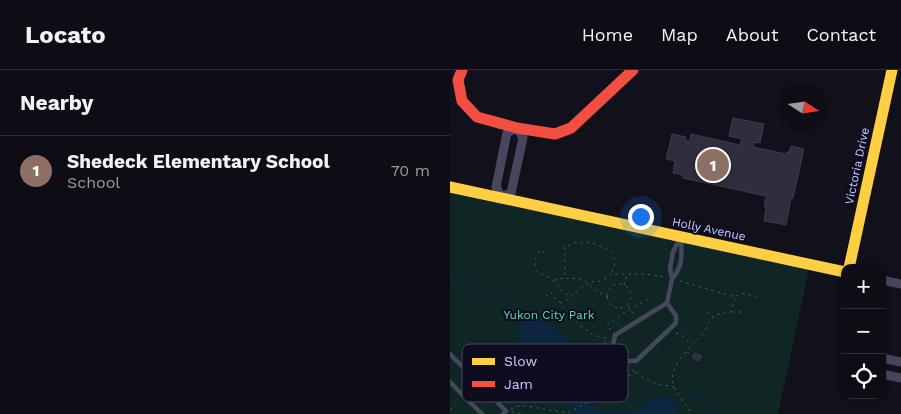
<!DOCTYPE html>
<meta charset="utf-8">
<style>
:root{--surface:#0e0c14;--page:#17151d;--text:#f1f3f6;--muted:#9b9ba0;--line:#2e2c34;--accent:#ea580c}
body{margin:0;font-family:"Work Sans",sans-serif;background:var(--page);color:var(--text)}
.controls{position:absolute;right:15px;bottom:15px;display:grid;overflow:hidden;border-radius:10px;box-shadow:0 1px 4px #0004}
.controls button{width:45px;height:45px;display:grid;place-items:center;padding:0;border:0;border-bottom:1px solid var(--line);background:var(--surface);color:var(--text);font:25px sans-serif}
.compass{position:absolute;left:331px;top:15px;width:45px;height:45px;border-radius:50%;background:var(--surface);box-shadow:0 1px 4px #0004;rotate:102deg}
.you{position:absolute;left:190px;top:146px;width:18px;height:18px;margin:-12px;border:4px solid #fff;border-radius:50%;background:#1a73e8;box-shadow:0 0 0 8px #1a73e833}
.badge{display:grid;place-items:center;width:32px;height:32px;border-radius:50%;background:var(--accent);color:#fff;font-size:16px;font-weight:700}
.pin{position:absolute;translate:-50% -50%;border:2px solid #fff;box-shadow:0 1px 5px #0006}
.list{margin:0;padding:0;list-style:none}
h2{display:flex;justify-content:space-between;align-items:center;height:65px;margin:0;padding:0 20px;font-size:21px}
h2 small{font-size:16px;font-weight:400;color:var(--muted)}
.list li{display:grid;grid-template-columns:32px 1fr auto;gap:15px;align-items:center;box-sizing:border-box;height:70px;padding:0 20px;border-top:1px solid var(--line)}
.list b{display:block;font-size:19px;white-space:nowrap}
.list p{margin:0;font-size:16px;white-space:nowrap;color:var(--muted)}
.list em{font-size:16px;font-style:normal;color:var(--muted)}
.icon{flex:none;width:28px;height:28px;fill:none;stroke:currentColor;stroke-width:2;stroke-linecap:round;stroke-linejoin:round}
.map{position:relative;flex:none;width:451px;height:344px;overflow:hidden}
header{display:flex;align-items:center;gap:30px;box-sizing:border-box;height:70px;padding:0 25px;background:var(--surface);border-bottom:1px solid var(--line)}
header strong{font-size:24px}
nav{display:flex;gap:28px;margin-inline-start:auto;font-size:18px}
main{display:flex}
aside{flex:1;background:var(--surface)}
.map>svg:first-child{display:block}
</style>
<header>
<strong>Locato</strong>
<nav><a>Home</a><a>Map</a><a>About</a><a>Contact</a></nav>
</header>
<main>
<aside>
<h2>Nearby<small></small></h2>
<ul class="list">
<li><span class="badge" style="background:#8d6e63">1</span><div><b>Shedeck Elementary School</b><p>School</p></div><em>70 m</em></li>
</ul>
</aside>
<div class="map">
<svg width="451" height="344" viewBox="0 0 451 344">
<rect width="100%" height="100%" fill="#12101b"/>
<path fill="#102624" d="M0,123L359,199L328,344H0Z"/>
<path fill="#0d263f" d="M75,244L96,252L113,265L134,313L138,329L141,335L151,340L177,343L183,342L203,327L213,325L220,329L230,344H123C118,332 111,317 102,306C94,296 64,277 67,262C68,256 73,249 75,244Z"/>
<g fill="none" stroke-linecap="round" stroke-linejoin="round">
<path stroke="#0d263f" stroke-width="2.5" d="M0,207L4,211L47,227L73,249
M222,337C231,330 245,321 256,328C262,331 266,339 270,344"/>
</g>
<path fill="#2f2e3e" stroke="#3c3a50" d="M337,38H338V52L335,51Z
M283,48L314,54L310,73L305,72L303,77L336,84L337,82H339L341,76L354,79L343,128H341L336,155L314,151L316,137H314L316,126L233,108V105L223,103L225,91L216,89L222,64L236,67L235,70L240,71L241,64L290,75L292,69L279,66Z
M348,52H359L358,56L347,54Z
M245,283L252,286L249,291L243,288Z"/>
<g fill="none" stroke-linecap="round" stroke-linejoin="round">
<path stroke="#475761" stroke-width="1" stroke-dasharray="2.5 4" stroke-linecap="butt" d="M94,183L91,180C85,185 85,192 85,199C90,205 97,205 102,210C110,216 109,221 120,226
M104,210L115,208
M230,211L285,227L281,242C276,243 271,243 266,245C259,249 257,259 252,264C242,276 218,296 223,314C226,324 236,334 242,344
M157 226a12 12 0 1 1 24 0a12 12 0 1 1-24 0Z
M174,215L177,204
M96,226L101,222L107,232H110
M286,226C292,221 299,225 306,227
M158,227L146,221L133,209L115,208V176H119L122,173C129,173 136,172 142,173C145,173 147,175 149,176C164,180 168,189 162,203
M178,236L184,245
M257,242L263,247
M282,242H294
M161,260L157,255L172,244L200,228
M226,264L229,263L240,274
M155,274L156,268C136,267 123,246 110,233L114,232C122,226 129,219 136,214C146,209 150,215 161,204H196L214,207
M237,282L244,286
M187,302C196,313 210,314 224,317
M61,339L68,336H76L117,343L153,325L167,311L175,306L181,305L187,302L185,300L182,301L172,297
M0,340L9,332
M62,342L71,344"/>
<path stroke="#46465c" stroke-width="4.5" d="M222,209C233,196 232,185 231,168
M217,233L165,265L163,275L176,291H186L226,253V246L217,233L222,209L220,199L223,182L230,168
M0,284L56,341L53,344
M0,312L32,344"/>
<path stroke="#46465c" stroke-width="9" d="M67,58L73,68L61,123L51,127L46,117L57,63Z
M432,210L451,214
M432,288L451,292
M432,304L451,308"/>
<path stroke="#ffcf43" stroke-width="11" d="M0,117L395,202
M399,198L442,0"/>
<path stroke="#f24e42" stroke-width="11" d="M12,0L8,10L12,31L27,47L67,58L105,64L121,58L183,0"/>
</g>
<g text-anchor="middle" stroke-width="4" stroke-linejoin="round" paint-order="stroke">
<g font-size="12" fill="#cbcbff" stroke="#0e0c1f">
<text transform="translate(407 96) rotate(-78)" y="4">Victoria Drive</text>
<text transform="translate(259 159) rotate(12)" y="4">Holly Avenue</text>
</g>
<g font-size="12" fill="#58ddad" stroke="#0e0c1f">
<text x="99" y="249">Yukon City Park</text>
</g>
</g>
<rect x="12" y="274" width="166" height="58" rx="8" fill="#0e0c1f" stroke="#474562" stroke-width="1"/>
<rect x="22" y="288" width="23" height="7" fill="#ffcf43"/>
<rect x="22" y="311" width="23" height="6" fill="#f24e42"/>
<g font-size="14" fill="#cbcbff">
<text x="54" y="296">Slow</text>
<text x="54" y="319">Jam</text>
</g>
</svg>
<div class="controls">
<button>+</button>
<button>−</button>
<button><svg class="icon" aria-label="locate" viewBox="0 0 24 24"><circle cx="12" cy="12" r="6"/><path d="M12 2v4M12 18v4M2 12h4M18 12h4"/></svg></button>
</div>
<svg class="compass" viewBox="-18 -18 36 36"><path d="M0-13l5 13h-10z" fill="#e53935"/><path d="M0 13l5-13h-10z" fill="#9b9ba0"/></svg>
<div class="you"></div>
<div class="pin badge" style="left:263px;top:95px;background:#8d6e63">1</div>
</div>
</main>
